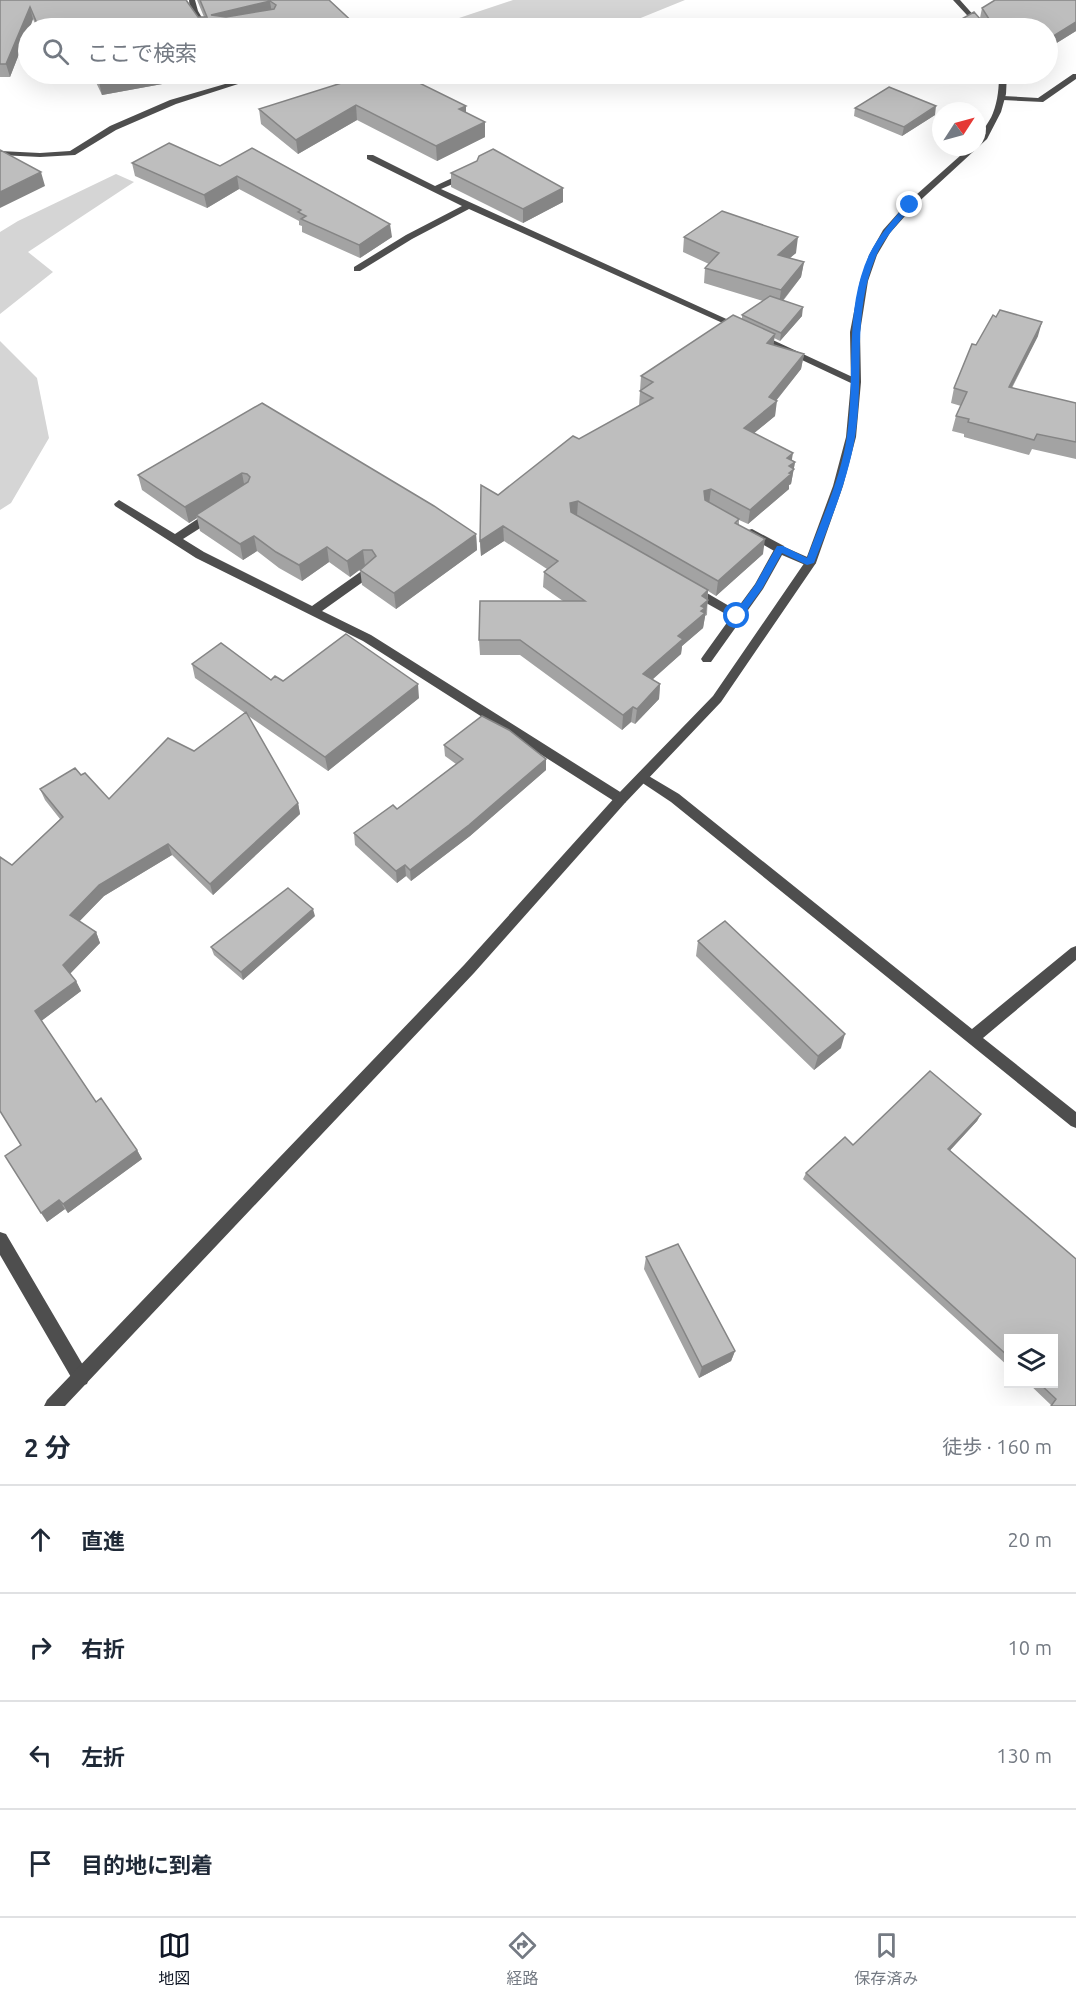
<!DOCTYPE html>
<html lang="ja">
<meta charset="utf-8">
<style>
:root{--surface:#fff;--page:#f2f2f3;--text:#1f2937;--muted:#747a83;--line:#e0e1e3;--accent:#111827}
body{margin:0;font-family:Ubuntu,"Noto Sans JP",sans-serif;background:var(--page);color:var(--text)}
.controls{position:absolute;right:18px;bottom:18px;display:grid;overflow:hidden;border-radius:0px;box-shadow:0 6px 24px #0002}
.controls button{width:54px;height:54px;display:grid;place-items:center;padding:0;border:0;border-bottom:2px solid var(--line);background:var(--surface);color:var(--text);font:30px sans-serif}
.compass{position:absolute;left:932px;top:102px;width:54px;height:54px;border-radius:50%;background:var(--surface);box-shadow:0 6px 24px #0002;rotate:54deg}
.stop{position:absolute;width:18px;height:18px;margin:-14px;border:4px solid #1a73e8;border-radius:50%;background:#fff}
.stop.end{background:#1a73e8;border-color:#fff;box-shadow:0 2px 6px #0008}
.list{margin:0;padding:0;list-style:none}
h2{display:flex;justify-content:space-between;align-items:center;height:78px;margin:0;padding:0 24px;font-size:26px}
h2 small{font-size:20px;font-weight:400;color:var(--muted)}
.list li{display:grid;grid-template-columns:39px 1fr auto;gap:18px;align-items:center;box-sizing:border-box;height:108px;padding:0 24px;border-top:2px solid var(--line)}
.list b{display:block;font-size:22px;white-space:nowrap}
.list em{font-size:20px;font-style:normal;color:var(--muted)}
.icon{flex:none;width:33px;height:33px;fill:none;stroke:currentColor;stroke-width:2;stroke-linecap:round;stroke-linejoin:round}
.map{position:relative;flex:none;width:1076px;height:1406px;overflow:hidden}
.search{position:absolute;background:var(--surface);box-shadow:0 6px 24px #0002;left:18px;right:18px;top:18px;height:66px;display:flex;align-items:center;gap:15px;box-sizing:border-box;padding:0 21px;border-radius:33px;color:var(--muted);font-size:22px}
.sheet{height:510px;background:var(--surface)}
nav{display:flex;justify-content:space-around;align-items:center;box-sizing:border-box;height:84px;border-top:2px solid var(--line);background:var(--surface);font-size:16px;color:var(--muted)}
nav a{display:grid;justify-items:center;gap:3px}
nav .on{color:var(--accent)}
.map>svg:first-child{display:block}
</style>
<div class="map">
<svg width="1076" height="1406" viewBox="0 0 1076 1406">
<rect width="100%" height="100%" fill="#fff"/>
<path fill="#d5d5d5" d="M513,0H685L616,28H417L456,19Z
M116,174L134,182L28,252L53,272L0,314V232L18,221Z
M0,341L37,378L49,438L11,503L0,510Z"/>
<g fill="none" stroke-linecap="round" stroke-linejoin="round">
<path fill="#4e4e4e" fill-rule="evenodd" d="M752,529L784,546L785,549L784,552H776L748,536L747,533L748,530Z"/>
<path fill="#4e4e4e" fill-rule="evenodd" d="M189,0H195L198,11L208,28H202L190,11Z
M259,74H269L176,104L116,130L75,155L40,157L0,155V151L40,153L70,151L110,126L170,100Z
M1073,74H1076V79L1043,102L1003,100L999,98L1003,96L1038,98Z
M367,155H373L435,186L463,173H469V177L441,189L744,327L742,329H736L469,209L412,239L360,271H354V267L406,235L462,206L367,159Z
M760,334L859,380L861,382L856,385L853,384L757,339V335Z
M119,500L175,534L208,512H216L217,515L216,518L183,539L204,552L312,606L366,568H374L376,571L374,574L322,611L371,635L625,795L627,799L625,803H617L363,641L196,558L115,506L114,504Z
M780,545L814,560L816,563L810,567L782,555L763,589L711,662H703L701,659L703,656L731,617L692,595L690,592L692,589H700L736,610L755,584L776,546Z
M642,772L679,794L972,1029L1071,948L1076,946V960L983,1038L1076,1112V1128L1071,1126L671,802L638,780L636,777L638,774Z
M0,1232L6,1234L87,1372L89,1378L87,1384L81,1386L75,1384L0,1255Z"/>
<path fill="#4e4e4e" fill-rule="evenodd" d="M953,0H960L985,28H979Z
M999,74H1007L1006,94L1001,112L987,139L913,207L890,233L877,255L868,281L860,332L861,382L856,437L843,486L816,563L721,702L625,803L474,973L65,1406H44L47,1400L464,965L617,795L713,696L805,562L833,486L846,437L851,382L850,332L860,281L869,255L883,230L907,203L970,147H977C977,135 989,124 993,113C998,100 999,87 999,74Z"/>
</g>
<path fill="#a3a3a3" d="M0,0H187L188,2L198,17H204L197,0H329L359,28H37L33,19L28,28V31L10,77H0Z
M1076,0V31L1047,49L946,28L980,18L982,8Z
M92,74H217L102,95Z
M403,75L466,113L485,122V137L437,161L357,120L298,154L261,124L259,109Z
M855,108L935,115L902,136L854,116Z
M132,163L220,166L392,237L360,258L302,232V226L299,225V221L239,189L207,208L135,176Z
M451,173L563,188V202L523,223L451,187Z
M684,237L796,253L789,258L804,262L801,277L783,301L802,316L780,341L774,338L773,345L804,354L801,369L776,401L775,416L754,433L795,462L791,484L789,485V489L748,524L739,520V525L763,554L716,596L708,591L707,615L705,616L703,628L682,646L681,654L652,679L660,684L659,699L635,724L631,722L622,730L520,655H480L479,640L563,601L543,587L544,572L547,569L504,541L481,556L480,541L498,495L639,406L641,376L742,319V315L763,301L704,283L705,268L709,264L683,252Z
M1038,336L1012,388L1076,403V459L1032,449L1029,455L964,437V434L952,431L956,416L961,406L951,403L954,388L976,345Z
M262,403L476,534L477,550L396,609L362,585L360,569L350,577L329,562L302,581L279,568L257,551L243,560L200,531L197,518L189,523L142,490L138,475Z
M192,664L271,680L419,698L328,771L247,715L298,803L300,814L213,895L172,855L104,896L79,921L96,932L100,943L70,973L76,981L81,991L41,1021L96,1102L137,1150L142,1159L68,1213L65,1209L47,1222L21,1145L12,865L60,819L45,800L40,789L81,775L109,799L194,751L245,713L195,678Z
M444,745L546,759V770L470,836L411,881L406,876L397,883L355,845L354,833L397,809L456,764L445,756Z
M315,916L243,980L214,955L211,947Z
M698,941L841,1048L814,1070L696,956Z
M981,1114L977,1121L950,1150L1076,1406L1051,1405L1028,1383H1053L1008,1338V1366L803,1179L806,1173L853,1145Z
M646,1257L735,1351L731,1361L699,1378L644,1269Z"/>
<path fill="#858585" d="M270,1L272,14L213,28L211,15Z
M30,7L33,19L30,28H28V31L10,77L6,64Z
M1076,22V31L1047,49V40Z
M144,74H217L102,95L99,82Z
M356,105L357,120L298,154L296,140Z
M466,106V120L459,109Z
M936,106L935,115L902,136L904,127Z
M485,122V137L437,161L436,146Z
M41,172L45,186L0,208V192Z
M237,176L239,189L207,208L204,195Z
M563,188V202L523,223V209Z
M390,224L392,237L360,258L359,245Z
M798,237L796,253L776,270L778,255Z
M804,262L801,277L779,305L781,290Z
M803,307L802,316L780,341L781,333Z
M1042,322L1038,336L1004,402L1009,387Z
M775,334L773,349L767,343Z
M804,354L801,369L774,403L777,401L775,416L742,443L744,428Z
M793,453L791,465L795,462L791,484L789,485V489L748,524L750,510L787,458Z
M242,473L245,489L196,515L197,518L189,523L185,507Z
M711,489L709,504L702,506L704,491Z
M578,501L577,516L570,518V503Z
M503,526L504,541L481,556L480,541Z
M476,534L477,550L396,609L394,593Z
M254,536L257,551L243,560L240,544Z
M765,539L763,554L716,596L718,581Z
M327,547L329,562L302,581L299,565Z
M363,550L365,566L350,577L347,561Z
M708,590L707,601L708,600L703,628L682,646L681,654L642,689L643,674L678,636L702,596Z
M418,684L419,698L328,771L325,757Z
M660,684L659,699L635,724L637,709Z
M633,707L631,722L622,730L623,715Z
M546,759V770L470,836L411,881L410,870Z
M298,803L300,814L213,895L210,884Z
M168,844L172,855L104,896L75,926L70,915L99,885Z
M405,865L406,876L397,883L396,871Z
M313,909L315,916L243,980L241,972Z
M96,932L100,943L68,976L63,965Z
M76,981L81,991L40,1022L35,1011Z
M845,1034L841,1048L814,1070L818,1056Z
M981,1114L977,1121L945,1156L948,1149Z
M137,1150L142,1159L68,1213L63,1204Z
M59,1200L65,1209L47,1222L41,1213Z
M735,1351L731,1361L699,1378L702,1367Z"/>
<path fill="#bebebe" stroke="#858585" stroke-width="1.5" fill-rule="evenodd" d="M0,0H186L198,17H207L200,0H329L359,28H39L30,7L6,64H0ZM270,1L276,5L274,9L226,17L211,15Z
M995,0H1076V22L1047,40V28H946L974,12L981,20L989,19L982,8Z
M95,74H144L99,82Z
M370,74H402L403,75L466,106L459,109L485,122L436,146L356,105L296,140L259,109Z
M889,87L936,106L904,127L855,108Z
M169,143L220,166L252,148L390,224L359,245L301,219L306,216L298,212L301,210L237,176L204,195L132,163Z
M493,149L563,188L523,209L451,173L477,161L479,156Z
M0,150L41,172L0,192Z
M722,211L798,237L778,255L804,262L781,290L705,268L719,253L684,237Z
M770,296L803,307L781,333L742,315Z
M1000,310L1042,322L1009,387L1076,403V442L1037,434L1034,440L968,422L969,419L956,416L967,392L954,388L972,344L976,345L993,315L996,317Z
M733,315L775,334L767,343L804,354L769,397L777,401L744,428L793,453L787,458L795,462L789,466L794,469L789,473L791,474L750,510L711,489L704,491L705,500L739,519L735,523L765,539L718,581L578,501L570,503L571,512L708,590L702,596L708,600L701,606L705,608L701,611L705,613L678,636L683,639L643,674L660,684L637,709L633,707L623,715L520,640H479L480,601H585L544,572L558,561L503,526L480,541L481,485L498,495L573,436L579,439L653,398L640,391L653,382L641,376Z
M262,403L434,506L476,534L394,593L360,570L376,556L372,550H363L347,561L327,547L299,565L276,552L254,536L240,544L196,515L248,482L250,477L247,474L242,473L185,507L138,475Z
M346,634L418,684L325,757L192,664L221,643L271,680L275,676L283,681Z
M246,712L298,803L210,884L168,844L99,885L70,915L96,932L63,965L76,981L35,1011L96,1102L101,1098L137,1150L63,1204L59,1200L41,1213L5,1156L21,1145L0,1111V857L12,865L63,817L40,789L75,768L81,775L85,773L109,799L168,738L194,751Z
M482,716L509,730L546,759L469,825L410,870L405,865L396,871L354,833L393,805L397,809L463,759L444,745Z
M288,888L313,909L241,972L211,947Z
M725,921L845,1034L818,1056L698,941Z
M930,1071L981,1114L948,1149L1076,1259V1406H1051L1056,1399L1039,1383H1053V1338H1008V1356L806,1173L845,1137L853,1145Z
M678,1244L735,1351L702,1367L646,1257Z"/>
<path fill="#1a73e8" d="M907,203L913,205C900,222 884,237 876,256C851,314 865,377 855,437C848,480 830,522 814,563L807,565L782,553L762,589L740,619H734V614L755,585L777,546H783L807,558C822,518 841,478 847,436C856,377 843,311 869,255C878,236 893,220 907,203Z"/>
</svg>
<div class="controls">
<button><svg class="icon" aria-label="layers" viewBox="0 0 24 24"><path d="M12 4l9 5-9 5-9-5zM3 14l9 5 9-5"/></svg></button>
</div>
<svg class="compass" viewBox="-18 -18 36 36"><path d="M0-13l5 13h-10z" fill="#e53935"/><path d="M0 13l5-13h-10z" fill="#747a83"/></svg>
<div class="stop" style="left:737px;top:616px"></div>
<div class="stop end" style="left:910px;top:205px"></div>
<div class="search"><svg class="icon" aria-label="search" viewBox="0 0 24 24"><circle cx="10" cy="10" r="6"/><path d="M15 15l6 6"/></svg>ここで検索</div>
</div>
<section class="sheet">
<h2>2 分<small>徒歩 · 160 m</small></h2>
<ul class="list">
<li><svg class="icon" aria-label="ahead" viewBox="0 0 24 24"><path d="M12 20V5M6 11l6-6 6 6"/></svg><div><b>直進</b></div><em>20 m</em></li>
<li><svg class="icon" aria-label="right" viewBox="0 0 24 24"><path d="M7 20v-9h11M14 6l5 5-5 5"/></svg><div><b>右折</b></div><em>10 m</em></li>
<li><svg class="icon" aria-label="left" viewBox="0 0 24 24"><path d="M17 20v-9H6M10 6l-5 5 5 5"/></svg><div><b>左折</b></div><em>130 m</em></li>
<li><svg class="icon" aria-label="arrive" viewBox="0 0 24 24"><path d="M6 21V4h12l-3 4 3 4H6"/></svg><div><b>目的地に到着</b></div></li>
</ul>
</section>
<nav>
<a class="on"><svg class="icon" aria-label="map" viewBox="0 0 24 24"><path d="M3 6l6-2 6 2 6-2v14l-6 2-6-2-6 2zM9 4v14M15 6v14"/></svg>地図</a>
<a><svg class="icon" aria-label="directions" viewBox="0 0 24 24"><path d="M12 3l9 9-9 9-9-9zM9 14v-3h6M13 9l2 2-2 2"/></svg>経路</a>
<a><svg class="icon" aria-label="saved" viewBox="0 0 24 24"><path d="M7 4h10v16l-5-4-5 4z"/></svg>保存済み</a>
</nav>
